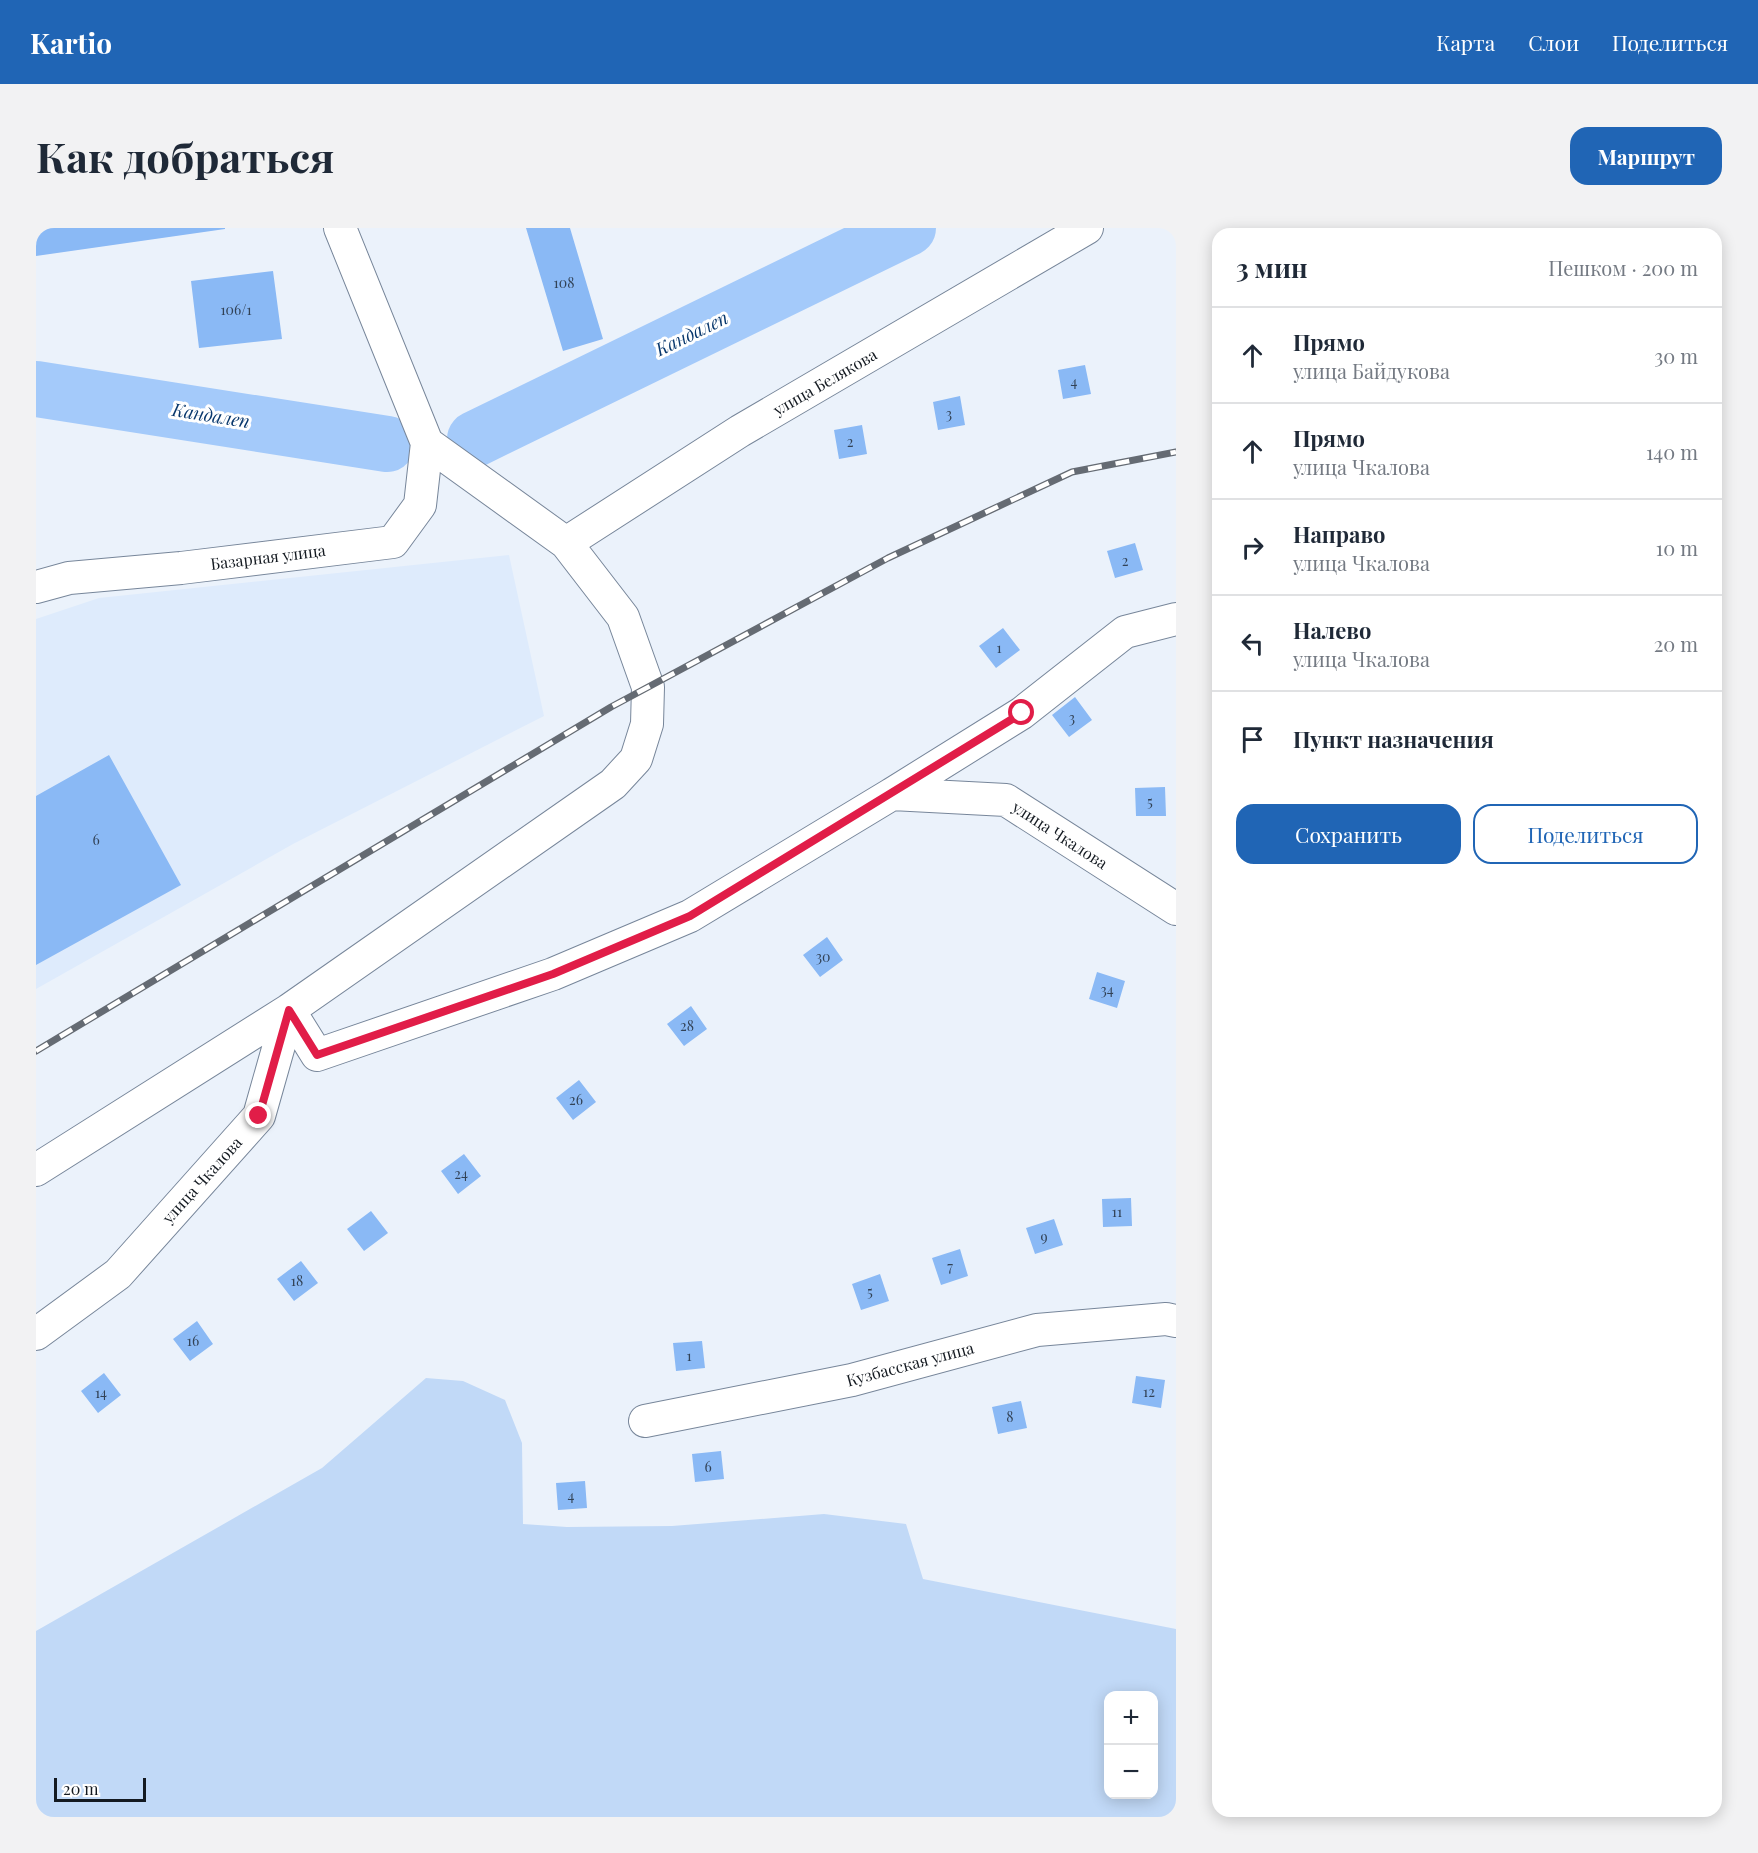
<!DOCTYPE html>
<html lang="ru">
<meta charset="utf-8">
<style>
:root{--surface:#fff;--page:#f2f2f3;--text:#1f2937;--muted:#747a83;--line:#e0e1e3;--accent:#2065b5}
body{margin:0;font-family:"Playfair Display",serif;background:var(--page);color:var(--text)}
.controls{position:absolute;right:18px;bottom:18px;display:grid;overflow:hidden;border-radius:12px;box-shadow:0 3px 15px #0003}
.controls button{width:54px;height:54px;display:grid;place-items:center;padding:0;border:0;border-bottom:2px solid var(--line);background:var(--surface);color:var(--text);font:30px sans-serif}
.scale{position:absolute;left:18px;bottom:15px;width:92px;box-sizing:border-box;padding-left:6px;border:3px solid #141a21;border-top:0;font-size:16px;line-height:21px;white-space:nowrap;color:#141a21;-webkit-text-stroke:4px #fff;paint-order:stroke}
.stop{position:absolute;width:18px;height:18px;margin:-14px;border:4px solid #e11d48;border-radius:50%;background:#fff}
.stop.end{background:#e11d48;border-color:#fff;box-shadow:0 2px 6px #0008}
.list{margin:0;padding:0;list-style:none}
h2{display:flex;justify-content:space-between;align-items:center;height:78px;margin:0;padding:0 24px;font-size:26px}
h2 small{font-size:20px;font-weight:400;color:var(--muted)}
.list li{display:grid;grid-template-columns:39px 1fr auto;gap:18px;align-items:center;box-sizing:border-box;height:96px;padding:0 24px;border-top:2px solid var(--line)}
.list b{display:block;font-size:22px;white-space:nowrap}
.list p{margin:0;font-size:20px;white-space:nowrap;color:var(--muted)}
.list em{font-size:20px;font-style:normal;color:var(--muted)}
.actions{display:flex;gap:12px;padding:18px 24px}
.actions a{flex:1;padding:14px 0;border:2px solid var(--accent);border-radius:18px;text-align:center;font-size:21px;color:var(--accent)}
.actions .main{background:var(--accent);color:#fff}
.icon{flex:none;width:33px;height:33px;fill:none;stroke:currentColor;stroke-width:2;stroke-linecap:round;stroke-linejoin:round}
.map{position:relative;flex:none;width:1140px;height:1589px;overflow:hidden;border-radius:18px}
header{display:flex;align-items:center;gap:36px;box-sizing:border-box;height:84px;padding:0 30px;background:var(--accent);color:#fff}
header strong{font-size:28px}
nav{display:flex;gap:33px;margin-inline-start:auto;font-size:21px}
.intro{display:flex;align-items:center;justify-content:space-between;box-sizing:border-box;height:144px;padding:0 36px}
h1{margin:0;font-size:42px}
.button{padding:15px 27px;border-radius:18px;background:var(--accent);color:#fff;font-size:21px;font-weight:700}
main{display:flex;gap:36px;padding:0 36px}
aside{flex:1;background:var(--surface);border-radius:18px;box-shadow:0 3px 15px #0003}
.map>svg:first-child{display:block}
</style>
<header>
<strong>Kartio</strong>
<nav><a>Карта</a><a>Слои</a><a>Поделиться</a></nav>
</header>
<div class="intro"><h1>Как добраться</h1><a class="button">Маршрут</a></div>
<main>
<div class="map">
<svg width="1140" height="1589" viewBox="0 0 1140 1589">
<rect width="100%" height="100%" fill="#ebf2fb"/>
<path fill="#deebfc" d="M473,327L508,488L257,616L0,761V391L63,370Z"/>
<path fill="#c1d9f7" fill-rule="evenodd" d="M390,1150L427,1153L469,1172L486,1215L487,1296L531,1299L636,1298L788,1286L870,1296L887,1351L1140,1401V1589H0V1403L286,1240ZM1072,1468H1118V1566H1072Z"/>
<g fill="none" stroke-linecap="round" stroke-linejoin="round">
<path stroke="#a4cafa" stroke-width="56" d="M0,161L351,216
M439,211L872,0"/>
</g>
<path fill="#8ab9f5" d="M0,0H189V1L0,28Z
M490,0H534L567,111L527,123Z
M237,43L246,111L163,120L155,53Z
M1049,137L1055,166L1027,171L1022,142Z
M924,168L929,197L902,202L897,174Z
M826,197L831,226L803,231L798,202Z
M1099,315L1107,342L1079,350L1071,323Z
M967,400L984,422L960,440L943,418Z
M1039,469L1056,492L1033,509L1016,487Z
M73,527L145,657L0,737V568Z
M1129,559L1130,588H1100L1099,560Z
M791,709L807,732L784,749L767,727Z
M1061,744L1089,753L1081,780L1053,771Z
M655,778L671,801L648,818L631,796Z
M543,852L560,874L537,892L520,870Z
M428,926L445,948L422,966L405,943Z
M1095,970L1096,998L1067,999L1066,971Z
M335,983L352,1005L328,1023L311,1001Z
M1018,991L1027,1017L999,1026L990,1000Z
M924,1021L932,1048L905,1057L896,1030Z
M265,1033L282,1055L258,1073L241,1051Z
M844,1046L853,1073L825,1082L816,1056Z
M161,1093L177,1116L154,1133L137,1111Z
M666,1113L669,1140L640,1143L637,1115Z
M68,1145L85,1167L62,1185L45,1163Z
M1100,1148L1129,1152L1125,1180L1096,1175Z
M985,1173L991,1200L962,1206L956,1179Z
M685,1223L688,1251L659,1254L656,1226Z
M549,1253L551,1280L522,1282L520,1255Z"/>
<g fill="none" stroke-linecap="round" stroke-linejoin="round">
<defs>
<path id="street" d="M530,315L704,203L1051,0
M0,359L33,350L145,340L357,314L384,277L391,215
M856,566L986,485L1089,404L1140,391
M0,942L253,782L577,556L600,531L611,496L612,459L587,389L530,315L391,215L304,0
M0,1106L82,1046L223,888L253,782L281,827L517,746L654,688L856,566L970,572L1140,681
M609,1193L816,1152L1001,1102L1130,1091L1140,1093"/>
</defs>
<use href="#street" stroke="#77869a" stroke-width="34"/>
<use href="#street" stroke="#fff" stroke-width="32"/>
<defs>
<path id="rail" d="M0,823L575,479L852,330L1036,244L1140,224"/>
</defs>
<use href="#rail" stroke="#656b73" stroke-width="7"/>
<use href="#rail" stroke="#fff" stroke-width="4.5" stroke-dasharray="14" stroke-linecap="butt"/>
</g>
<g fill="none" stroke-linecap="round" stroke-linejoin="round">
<path stroke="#e11d48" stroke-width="8" d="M223,888L253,782L281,827L517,746L654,688L986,485"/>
</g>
<g text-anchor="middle" stroke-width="6" stroke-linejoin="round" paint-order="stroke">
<g font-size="14" fill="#324256">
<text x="528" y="60">108</text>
<text x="200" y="87">106/1</text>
<text x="1038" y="159">4</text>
<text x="913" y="191">3</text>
<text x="814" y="219">2</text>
<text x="1089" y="338">2</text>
<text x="963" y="425">1</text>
<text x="1036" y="495">3</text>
<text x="1114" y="579">5</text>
<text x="60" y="617">6</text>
<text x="787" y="734">30</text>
<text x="1071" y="767">34</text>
<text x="651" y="803">28</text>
<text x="540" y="877">26</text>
<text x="425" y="951">24</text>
<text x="1081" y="989">11</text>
<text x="1008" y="1014">9</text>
<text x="914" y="1044">7</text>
<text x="261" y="1058">18</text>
<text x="834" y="1069">5</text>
<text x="157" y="1118">16</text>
<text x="653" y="1133">1</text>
<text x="1113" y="1169">12</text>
<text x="65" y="1170">14</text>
<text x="974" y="1194">8</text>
<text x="672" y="1244">6</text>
<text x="535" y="1273">4</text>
</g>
<g font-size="16" fill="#141a21" stroke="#fff">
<text transform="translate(789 154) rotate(-30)" y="6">улица Белякова</text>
<text transform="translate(232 329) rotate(-7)" y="6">Базарная улица</text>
<text transform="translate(1024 607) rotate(33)" y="6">улица Чкалова</text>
<text transform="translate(166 952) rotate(-48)" y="6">улица Чкалова</text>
<text transform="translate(874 1136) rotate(-15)" y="6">Кузбасская улица</text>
</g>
<g font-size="18" font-style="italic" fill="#09386d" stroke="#fff">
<text transform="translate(656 106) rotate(-26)" y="6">Кандалеп</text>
<text transform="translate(175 188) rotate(9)" y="6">Кандалеп</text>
</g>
</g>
</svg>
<div class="controls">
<button>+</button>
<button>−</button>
</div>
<div class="scale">20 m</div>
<div class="stop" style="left:986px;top:485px"></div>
<div class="stop end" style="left:223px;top:888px"></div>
</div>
<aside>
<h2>3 мин<small>Пешком · 200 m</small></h2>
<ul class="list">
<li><svg class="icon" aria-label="ahead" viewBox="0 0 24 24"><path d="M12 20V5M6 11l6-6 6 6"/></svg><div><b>Прямо</b><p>улица Байдукова</p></div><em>30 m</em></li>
<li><svg class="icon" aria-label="ahead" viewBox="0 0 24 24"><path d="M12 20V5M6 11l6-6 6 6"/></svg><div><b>Прямо</b><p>улица Чкалова</p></div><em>140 m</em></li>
<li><svg class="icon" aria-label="right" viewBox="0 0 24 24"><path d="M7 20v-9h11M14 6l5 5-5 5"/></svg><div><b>Направо</b><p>улица Чкалова</p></div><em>10 m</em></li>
<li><svg class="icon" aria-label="left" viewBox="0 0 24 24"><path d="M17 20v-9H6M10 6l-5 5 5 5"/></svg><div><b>Налево</b><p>улица Чкалова</p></div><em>20 m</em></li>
<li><svg class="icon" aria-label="arrive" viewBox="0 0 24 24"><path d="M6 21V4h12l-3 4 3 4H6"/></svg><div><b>Пункт назначения</b></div></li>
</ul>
<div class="actions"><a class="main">Сохранить</a><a>Поделиться</a></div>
</aside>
</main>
